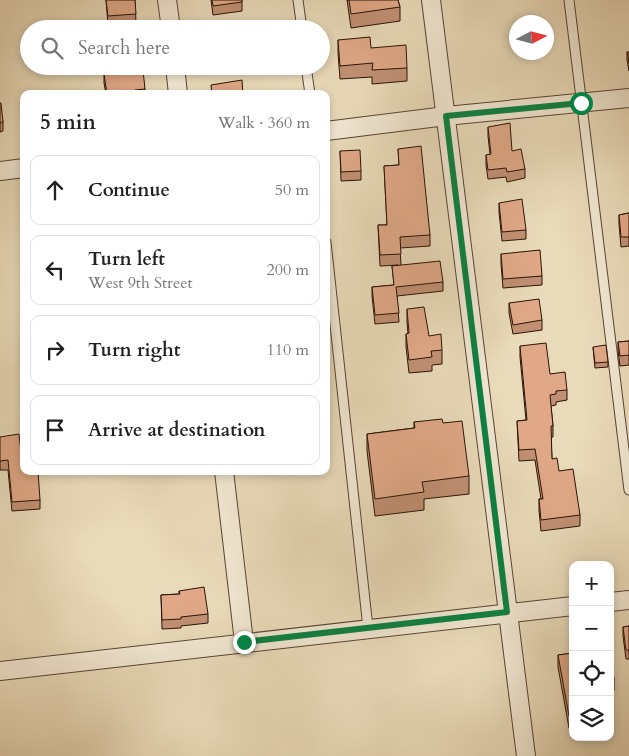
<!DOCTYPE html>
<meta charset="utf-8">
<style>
:root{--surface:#fff;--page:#f6f6f6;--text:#202124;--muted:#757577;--line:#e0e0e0}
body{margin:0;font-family:Cardo,serif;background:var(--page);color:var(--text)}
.controls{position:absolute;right:15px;bottom:15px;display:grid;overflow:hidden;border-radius:10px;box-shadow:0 2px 8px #0003}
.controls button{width:45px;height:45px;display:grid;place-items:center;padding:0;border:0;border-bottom:1px solid var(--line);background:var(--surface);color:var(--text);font:25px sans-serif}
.compass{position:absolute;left:509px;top:15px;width:45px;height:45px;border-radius:50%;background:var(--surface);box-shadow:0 2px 8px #0003;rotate:84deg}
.stop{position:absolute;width:15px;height:15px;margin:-11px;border:4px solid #0b8043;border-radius:50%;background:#fff}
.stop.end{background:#0b8043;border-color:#fff;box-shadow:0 1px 5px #0008}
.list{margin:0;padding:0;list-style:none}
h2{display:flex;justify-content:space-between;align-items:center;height:65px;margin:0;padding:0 20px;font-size:21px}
h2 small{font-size:16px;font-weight:400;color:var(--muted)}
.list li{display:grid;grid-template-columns:32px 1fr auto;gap:15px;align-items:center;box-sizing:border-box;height:70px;margin:0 10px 10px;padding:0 10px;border:1px solid var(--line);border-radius:10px}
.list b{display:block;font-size:19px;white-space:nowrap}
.list p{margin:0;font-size:16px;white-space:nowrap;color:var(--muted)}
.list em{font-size:16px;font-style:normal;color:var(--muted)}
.icon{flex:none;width:28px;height:28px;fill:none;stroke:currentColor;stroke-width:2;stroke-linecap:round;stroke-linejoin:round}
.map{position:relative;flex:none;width:629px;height:756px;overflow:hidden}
.search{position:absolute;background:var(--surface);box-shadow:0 2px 8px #0003;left:20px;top:20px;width:310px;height:55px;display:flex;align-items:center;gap:12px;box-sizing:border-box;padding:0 18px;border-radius:28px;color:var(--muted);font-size:19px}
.panel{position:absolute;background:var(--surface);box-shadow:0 2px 8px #0003;left:20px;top:90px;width:310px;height:385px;border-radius:10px}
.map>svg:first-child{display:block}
</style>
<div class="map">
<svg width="629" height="756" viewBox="0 0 629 756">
<rect width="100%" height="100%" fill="#e9dab9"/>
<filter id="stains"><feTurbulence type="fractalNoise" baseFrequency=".004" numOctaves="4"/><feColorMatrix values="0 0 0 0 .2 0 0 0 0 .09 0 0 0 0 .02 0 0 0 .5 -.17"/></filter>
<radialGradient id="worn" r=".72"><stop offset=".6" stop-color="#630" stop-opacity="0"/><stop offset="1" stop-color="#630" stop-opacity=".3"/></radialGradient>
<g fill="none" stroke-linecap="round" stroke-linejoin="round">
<defs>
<path id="lane" d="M298,0L302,29
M569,0L629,490
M306,66L310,94
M326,242L368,628"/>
<path id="street" d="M167,0L171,29
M431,0L526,756
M175,66L178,94
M326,131L446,116L629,98
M0,171L24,168
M224,471L244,642
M610,602L629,600
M0,671L573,606"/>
</defs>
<use href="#lane" stroke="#594533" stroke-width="11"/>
<use href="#street" stroke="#594533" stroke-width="20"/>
<use href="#lane" stroke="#f1e7d2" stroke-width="9"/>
<use href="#street" stroke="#f1e7d2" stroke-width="18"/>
</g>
<path fill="#c19074" stroke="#291306" d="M106,0H135L136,23L108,25Z
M211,0H242V11L213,15Z
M347,0H398L400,7V21L351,28Z
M338,40L371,48L407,68V81L372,84V77L340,79L338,53Z
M627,52H629V71L627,60Z
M104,74L145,89V94H106L104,83Z
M0,103L3,122V131L0,132Z
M488,127L512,151L525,169V178L507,182L506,177L488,179L486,165V155H490L488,136Z
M398,149L430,235V246L400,248L401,265L443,282V291L397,296L399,322L375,324L372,296V287L394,285L392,266L398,265L380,266L378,225H387L384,166L399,165Z
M340,151L361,171V180L341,181Z
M499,203L526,230V239L502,241L499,212Z
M629,213V246L621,247L619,224V215Z
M501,254L542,276V285L503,288L501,264Z
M509,303L542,320V330L513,334L509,313Z
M407,309L429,336L442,350V364L432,365V371L409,373L406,347V334H408L407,322Z
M629,341V365L620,366L618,351V342Z
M520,346L550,374L567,390V400L556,402V405L551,406L553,426V437H551L552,459L559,471L580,515V526L541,531L539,510V499H541L535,460L519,461L517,421L526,420L520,357Z
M593,347L608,362V367L595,368Z
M21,385H24V426L21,394Z
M414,422L443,423L469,476V494L424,499V510L375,516L367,451V434L414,428Z
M0,437L23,471L40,500V509L12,511L8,470H0Z
M179,591L208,614V623L181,626V628L162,629L161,595L179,594Z
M629,626V659H626L623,636V627Z
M610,648L614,680V691L610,692Z
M573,653V727L569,728L558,667V655Z"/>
<path fill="#e0a887" stroke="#291306" d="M106,0H135L136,14L108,16Z
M212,0H242V2L213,6Z
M349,0H398L400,7L351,14Z
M370,37L371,48L406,45L407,68L372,70L373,63L340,66L338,40Z
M627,52H629V63Z
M143,70L145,89L135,90V94H107L104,74Z
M242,80L243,94H212L211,85Z
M0,103H1L3,122L0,123Z
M510,123L512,151L521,149L525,169L507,172L506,168L488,170L486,155L491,154L488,127Z
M421,146L430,235L400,237L401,254L380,255L378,225H387L384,166L399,165L398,149Z
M360,150L361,171L341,172L340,151Z
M522,199L526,230L502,232L499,203Z
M629,213V237H621L619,215Z
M540,250L542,276L503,279L501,254Z
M440,261L443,282L396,287L399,313L375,315L372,287L394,285L392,266Z
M539,299L542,320L513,325L509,303Z
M424,307L429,336L441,334L442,350L431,351L432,357L409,360L406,334L409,333L407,309Z
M629,341V355L620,356L618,342Z
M546,343L550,374L565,372L567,390L556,391V394L550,395L553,426H551L552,459L557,458L559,471L573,469L580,515L541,520L539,499H543L535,449L519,450L517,421L527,420L520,346Z
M606,345L608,362L595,363L593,347Z
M21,385H24V417Z
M442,419L443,423L462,421L469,476L422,482L424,492L375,499L367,434L415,428L414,422Z
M19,434L23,471H38L40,500L12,502L8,460L0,461V437Z
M204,587L208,614L181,617V619L162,620L161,595L180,594L179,591Z
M629,626V650H626L623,627Z
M610,648H611L614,680H610Z
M573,653V716H569L558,655Z"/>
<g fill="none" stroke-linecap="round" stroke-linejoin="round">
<path stroke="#0b8043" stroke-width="6" d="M244,642L507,612L446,116L581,103"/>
</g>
<rect width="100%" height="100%" filter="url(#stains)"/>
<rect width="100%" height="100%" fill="url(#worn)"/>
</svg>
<div class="controls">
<button>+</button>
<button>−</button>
<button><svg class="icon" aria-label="locate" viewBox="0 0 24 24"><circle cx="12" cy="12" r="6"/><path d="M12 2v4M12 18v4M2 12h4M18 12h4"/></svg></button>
<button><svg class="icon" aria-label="layers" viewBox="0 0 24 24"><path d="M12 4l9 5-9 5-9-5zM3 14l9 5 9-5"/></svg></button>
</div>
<svg class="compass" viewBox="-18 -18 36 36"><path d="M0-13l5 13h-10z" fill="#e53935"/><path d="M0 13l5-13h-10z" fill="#757577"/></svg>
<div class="stop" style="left:581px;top:103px"></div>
<div class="stop end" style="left:244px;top:642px"></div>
<div class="search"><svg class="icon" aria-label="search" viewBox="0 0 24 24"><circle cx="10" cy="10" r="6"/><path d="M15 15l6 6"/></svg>Search here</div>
<section class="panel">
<h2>5 min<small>Walk · 360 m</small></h2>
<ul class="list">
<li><svg class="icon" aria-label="ahead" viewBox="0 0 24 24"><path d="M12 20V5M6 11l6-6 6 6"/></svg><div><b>Continue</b></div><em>50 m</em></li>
<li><svg class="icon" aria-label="left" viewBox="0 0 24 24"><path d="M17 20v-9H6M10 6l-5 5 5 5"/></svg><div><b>Turn left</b><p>West 9th Street</p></div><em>200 m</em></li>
<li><svg class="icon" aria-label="right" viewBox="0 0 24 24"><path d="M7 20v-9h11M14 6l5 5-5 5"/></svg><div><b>Turn right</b></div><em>110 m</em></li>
<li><svg class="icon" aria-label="arrive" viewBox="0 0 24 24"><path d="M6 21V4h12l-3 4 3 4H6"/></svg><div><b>Arrive at destination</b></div></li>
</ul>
</section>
</div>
